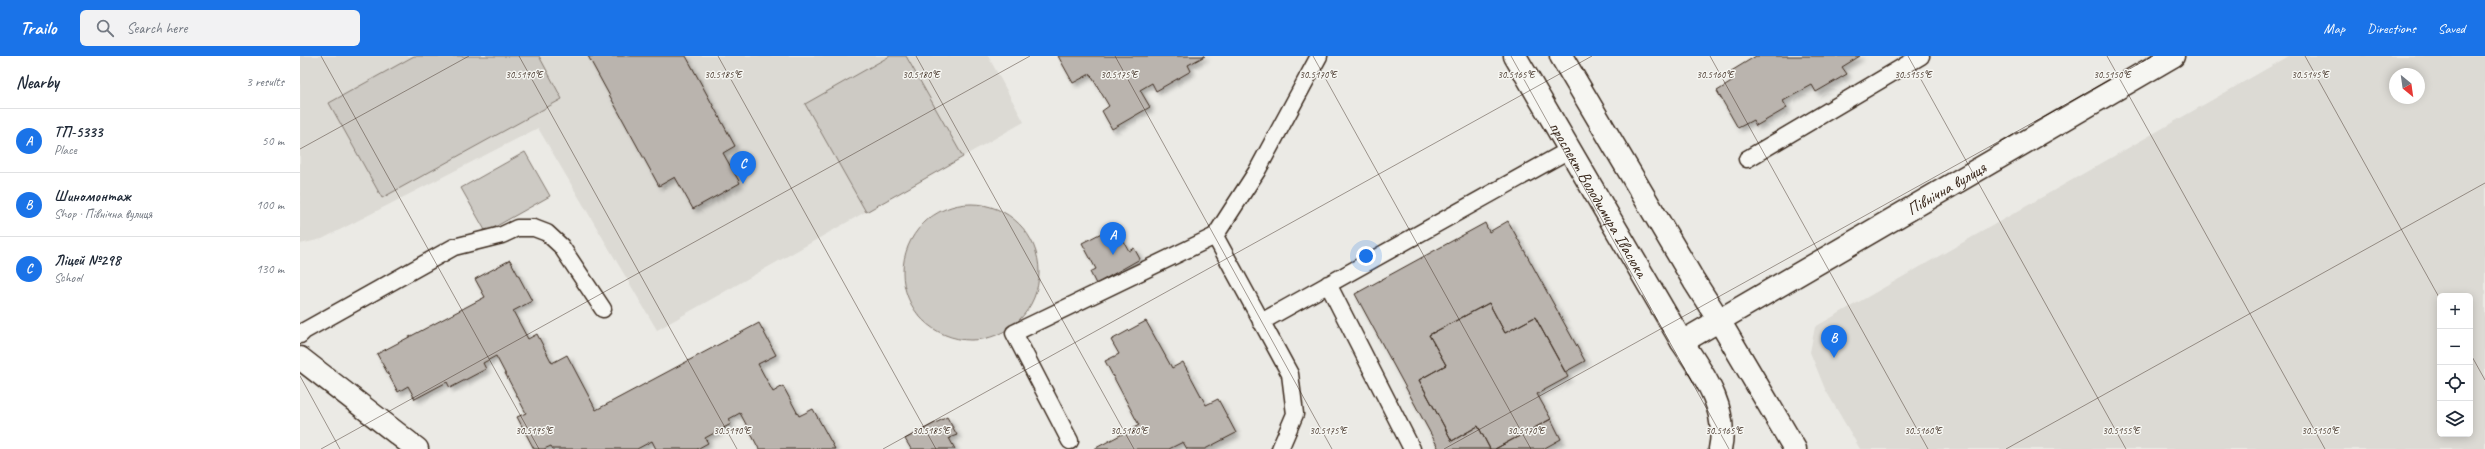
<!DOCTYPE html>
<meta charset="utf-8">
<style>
:root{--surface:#fff;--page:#f2f2f3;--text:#1f2937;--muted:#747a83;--line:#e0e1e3;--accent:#1a73e8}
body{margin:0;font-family:Caveat,sans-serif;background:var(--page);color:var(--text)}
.controls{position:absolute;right:12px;bottom:12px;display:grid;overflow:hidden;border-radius:6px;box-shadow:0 2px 10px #0003}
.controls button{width:36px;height:36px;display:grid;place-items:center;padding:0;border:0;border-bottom:1px solid var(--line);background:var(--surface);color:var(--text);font:20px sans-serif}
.compass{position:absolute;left:2089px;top:12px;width:36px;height:36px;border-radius:50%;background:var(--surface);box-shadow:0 2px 10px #0003;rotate:151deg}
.you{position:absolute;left:1066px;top:200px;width:14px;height:14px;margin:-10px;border:3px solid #fff;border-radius:50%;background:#1a73e8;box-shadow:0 0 0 6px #1a73e833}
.badge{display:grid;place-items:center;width:26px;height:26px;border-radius:50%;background:var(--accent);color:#fff;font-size:13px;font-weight:700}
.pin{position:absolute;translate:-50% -33px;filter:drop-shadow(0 1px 2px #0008)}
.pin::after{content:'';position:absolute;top:21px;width:14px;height:12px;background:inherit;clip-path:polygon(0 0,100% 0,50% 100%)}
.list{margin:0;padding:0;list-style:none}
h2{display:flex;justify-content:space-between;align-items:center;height:52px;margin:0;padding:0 16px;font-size:17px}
h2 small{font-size:13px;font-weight:400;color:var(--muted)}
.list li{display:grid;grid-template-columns:26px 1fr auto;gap:12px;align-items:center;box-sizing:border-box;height:64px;padding:0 16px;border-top:1px solid var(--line)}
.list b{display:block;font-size:15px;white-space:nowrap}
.list p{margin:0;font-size:13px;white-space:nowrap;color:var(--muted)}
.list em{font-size:13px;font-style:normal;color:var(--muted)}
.icon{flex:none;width:22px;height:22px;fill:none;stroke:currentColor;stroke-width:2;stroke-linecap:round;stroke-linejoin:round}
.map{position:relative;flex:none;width:2185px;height:393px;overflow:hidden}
header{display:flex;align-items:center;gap:24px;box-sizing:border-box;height:56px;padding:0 20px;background:var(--accent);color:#fff}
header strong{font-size:19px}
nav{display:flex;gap:22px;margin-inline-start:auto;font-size:14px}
.search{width:280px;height:36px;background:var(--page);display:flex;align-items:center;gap:10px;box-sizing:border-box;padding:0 14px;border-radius:6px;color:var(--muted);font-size:15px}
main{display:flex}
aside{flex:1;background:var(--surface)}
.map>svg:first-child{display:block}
</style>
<header>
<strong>Trailo</strong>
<div class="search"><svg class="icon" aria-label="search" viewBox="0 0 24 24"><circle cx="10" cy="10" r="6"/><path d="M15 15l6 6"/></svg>Search here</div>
<nav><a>Map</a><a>Directions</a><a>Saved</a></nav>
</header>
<main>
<aside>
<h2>Nearby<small>3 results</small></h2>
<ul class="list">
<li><span class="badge">A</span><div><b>ТП-5333</b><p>Place</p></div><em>50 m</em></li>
<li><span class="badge">B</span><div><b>Шиномонтаж</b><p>Shop · Північна вулиця</p></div><em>100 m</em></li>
<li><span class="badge">C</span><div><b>Ліцей №298</b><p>School</p></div><em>130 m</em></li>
</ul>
</aside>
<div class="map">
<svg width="2185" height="393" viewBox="0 0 2185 393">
<defs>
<filter id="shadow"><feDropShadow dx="3.5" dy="3.5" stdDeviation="2" flood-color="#0004"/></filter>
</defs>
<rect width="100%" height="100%" fill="#ebeae5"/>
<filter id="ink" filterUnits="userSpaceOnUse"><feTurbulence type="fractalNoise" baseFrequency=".025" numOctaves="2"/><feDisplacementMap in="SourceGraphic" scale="8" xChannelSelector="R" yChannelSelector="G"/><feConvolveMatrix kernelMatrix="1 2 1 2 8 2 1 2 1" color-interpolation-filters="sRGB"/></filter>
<g filter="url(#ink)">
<path fill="#dcdad4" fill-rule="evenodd" d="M0,0H688L724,66L357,274L238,72L22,183L0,188Z
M1989,0H2185V393H1560L1525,333L1510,296L1515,271ZM2095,18H2119V42H2095ZM2140,240H2170V378H2140Z"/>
<path fill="#cdcac4" stroke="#847a71" d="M114,0H239L262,43L82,142L29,47Z
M590,0H606L663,101L566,156L505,48Z
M225,96L250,140L186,176L161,132Z
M603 216a68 68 0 1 1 136 0a68 68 0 1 1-136 0Z"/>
<path fill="#bab4ae" stroke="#3b2a1e" filter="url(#shadow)" d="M288,0H386L435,90L423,97L440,127L393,153L375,121L359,130Z
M758,0H905L888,9L891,15L856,35L852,27L840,34L850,51L812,73L802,55L809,50L790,18L773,27Z
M1456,0H1560L1542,11L1547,18L1516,36L1512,29L1483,45L1487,52L1456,70L1453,64L1438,72L1417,35L1433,25L1428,17Z
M1208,165L1285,305L1265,316L1235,261L1205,277L1189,247L1129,279L1146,309L1119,324L1152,385L1178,370L1190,393H1139L1055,238L1185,167L1189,176Z
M815,170L829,195L834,192L840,203L796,228L790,216L796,213L782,187Z
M210,204L232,245L213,255L228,283L237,278L252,307L267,299L296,354L459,267L476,299L458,308L473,336L483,330L499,360L513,353L535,393H459L440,357L429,363L431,368L405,382L408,387L397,393H356L352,385L337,393H253L251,390L244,393H234L217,361L226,357L196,300L183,307L186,313L150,332L147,326L115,343L108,330L98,336L77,298L185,241L175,223Z
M1189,247L1205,277L1235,261L1268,321L1237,338L1251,363L1195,393H1190L1178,370L1152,385L1119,324L1146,309L1129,279Z
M846,265L872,312L883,306L906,349L918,343L936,377L905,393H887L883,386L869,393H794L839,369L805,305L819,298L811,284Z
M647,361L657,379L649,382L655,393H611L605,383Z
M1251,363L1261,383L1243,393H1195Z"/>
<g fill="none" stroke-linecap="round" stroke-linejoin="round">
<defs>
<path id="service" d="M1447,103L1621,0
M915,180L990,318L995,358L980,393
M1028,228L1112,393
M961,266L1269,94
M0,279L4,275L154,191L202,179L217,172H234L247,177L261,190L303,253
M770,385L714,277L915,180L957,115L1019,0"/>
<path id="minor" d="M1420,266L1495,393
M1382,286C1403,318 1429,352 1420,393
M0,302L117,393"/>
<g id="tertiary">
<path id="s1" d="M1215,0L1382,286L1873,0"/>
<path d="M1261,0L1394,225L1420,266"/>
</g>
</defs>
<use href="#service" stroke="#3b2a1e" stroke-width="19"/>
<use href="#minor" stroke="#3b2a1e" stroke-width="25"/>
<use href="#tertiary" stroke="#3b2a1e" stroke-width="25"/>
<use href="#service" stroke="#f6f6f2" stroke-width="16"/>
<use href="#minor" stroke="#f6f6f2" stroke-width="22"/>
<use href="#tertiary" stroke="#f6f6f2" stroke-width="22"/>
</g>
</g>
<path fill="none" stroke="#3b2a1e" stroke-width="1" stroke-opacity="0.45" d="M21,0L239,393M219,0L437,393M418,0L636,393M616,0L834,393M815,0L1032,393M1013,0L1231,393M1211,0L1429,393M1410,0L1628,393M1608,0L1826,393M1807,0L2025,393M2005,0L2140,243M0,93L169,0M2170,297L2185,324M0,320L40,393M21,393L730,0M583,393L1292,0M1144,393L1853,0M1706,393L2185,127"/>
<g text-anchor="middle" stroke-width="3" stroke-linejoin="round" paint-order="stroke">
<g font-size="17" fill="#3b2a1e" stroke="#f6f6f2">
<text dy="6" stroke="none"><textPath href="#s1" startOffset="637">Північна вулиця</textPath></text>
<text dy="6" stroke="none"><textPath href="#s1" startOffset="166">проспект Володимира Івасюка</textPath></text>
</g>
</g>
<g font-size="10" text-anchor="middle" fill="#3b2a1e" stroke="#f6f6f2" stroke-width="3" stroke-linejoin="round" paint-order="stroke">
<text x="224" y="22">30.5190°E</text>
<text x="423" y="22">30.5185°E</text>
<text x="621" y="22">30.5180°E</text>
<text x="819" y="22">30.5175°E</text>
<text x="1018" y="22">30.5170°E</text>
<text x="1216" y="22">30.5165°E</text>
<text x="1415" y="22">30.5160°E</text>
<text x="1613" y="22">30.5155°E</text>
<text x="1812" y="22">30.5150°E</text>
<text x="2010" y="22">30.5145°E</text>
<text x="234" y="378">30.5195°E</text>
<text x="432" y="378">30.5190°E</text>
<text x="631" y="378">30.5185°E</text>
<text x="829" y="378">30.5180°E</text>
<text x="1028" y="378">30.5175°E</text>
<text x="1226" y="378">30.5170°E</text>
<text x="1424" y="378">30.5165°E</text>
<text x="1623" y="378">30.5160°E</text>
<text x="1821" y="378">30.5155°E</text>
<text x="2020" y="378">30.5150°E</text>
</g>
</svg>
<div class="controls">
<button>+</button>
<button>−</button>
<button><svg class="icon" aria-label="locate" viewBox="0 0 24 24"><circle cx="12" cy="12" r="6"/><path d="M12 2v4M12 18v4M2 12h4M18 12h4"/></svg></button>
<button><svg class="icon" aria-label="layers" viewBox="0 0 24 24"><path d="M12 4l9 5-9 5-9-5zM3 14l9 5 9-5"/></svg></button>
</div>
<svg class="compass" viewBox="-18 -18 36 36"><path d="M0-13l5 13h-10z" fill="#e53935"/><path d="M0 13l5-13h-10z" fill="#747a83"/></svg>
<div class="you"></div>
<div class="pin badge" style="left:813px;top:199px">A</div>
<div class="pin badge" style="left:1534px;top:302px">B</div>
<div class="pin badge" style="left:443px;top:128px">C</div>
</div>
</main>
